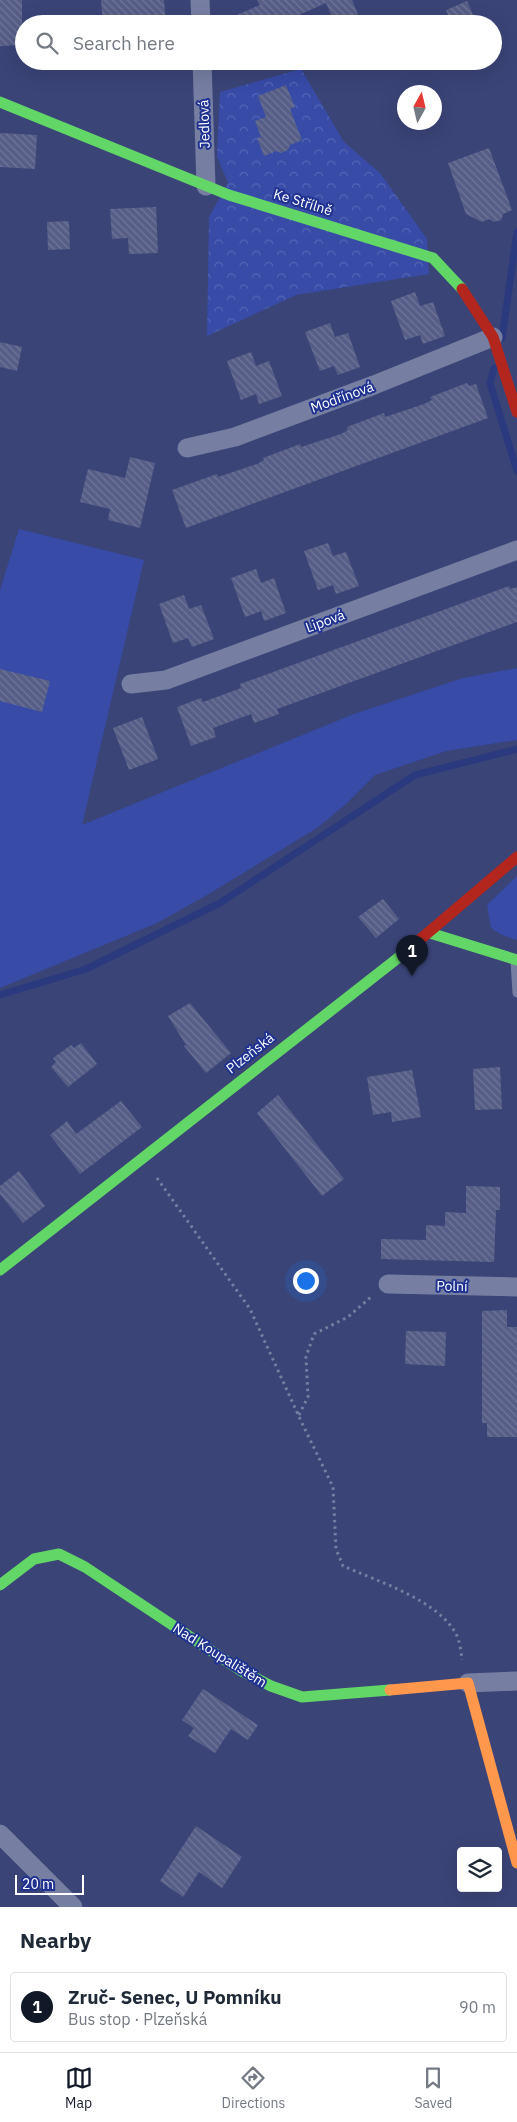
<!DOCTYPE html>
<meta charset="utf-8">
<style>
:root{--surface:#fff;--page:#f6f6f7;--text:#1f2937;--muted:#747a83;--line:#e0e1e3;--accent:#111827}
body{margin:0;font-family:"IBM Plex Sans",sans-serif;background:var(--page);color:var(--text)}
.controls{position:absolute;right:15px;bottom:15px;display:grid;overflow:hidden;border-radius:5px;box-shadow:0 5px 20px #0002}
.controls button{width:45px;height:45px;display:grid;place-items:center;padding:0;border:0;border-bottom:1px solid var(--line);background:var(--surface);color:var(--text);font:25px sans-serif}
.compass{position:absolute;left:397px;top:85px;width:45px;height:45px;border-radius:50%;background:var(--surface);box-shadow:0 5px 20px #0002;rotate:8deg}
.scale{position:absolute;left:15px;bottom:12px;width:69px;box-sizing:border-box;padding-left:5px;border:2px solid #fff;border-top:0;font-size:14px;line-height:18px;white-space:nowrap;color:#fff;-webkit-text-stroke:4px #203291;paint-order:stroke}
.you{position:absolute;left:305px;top:1280px;width:18px;height:18px;margin:-12px;border:4px solid #fff;border-radius:50%;background:#1a73e8;box-shadow:0 0 0 8px #1a73e833}
.badge{display:grid;place-items:center;width:32px;height:32px;border-radius:50%;background:var(--accent);color:#fff;font-size:16px;font-weight:700}
.pin{position:absolute;translate:-50% -41px;filter:drop-shadow(0 1px 2px #0008)}
.pin::after{content:'';position:absolute;top:26px;width:18px;height:15px;background:inherit;clip-path:polygon(0 0,100% 0,50% 100%)}
.list{margin:0;padding:0;list-style:none}
h2{display:flex;justify-content:space-between;align-items:center;height:65px;margin:0;padding:0 20px;font-size:21px}
h2 small{font-size:16px;font-weight:400;color:var(--muted)}
.list li{display:grid;grid-template-columns:32px 1fr auto;gap:15px;align-items:center;box-sizing:border-box;height:70px;margin:0 10px 10px;padding:0 10px;border:1px solid var(--line);border-radius:5px}
.list b{display:block;font-size:19px;white-space:nowrap}
.list p{margin:0;font-size:16px;white-space:nowrap;color:var(--muted)}
.list em{font-size:16px;font-style:normal;color:var(--muted)}
.icon{flex:none;width:28px;height:28px;fill:none;stroke:currentColor;stroke-width:2;stroke-linecap:round;stroke-linejoin:round}
.map{position:relative;flex:none;width:517px;height:1907px;overflow:hidden}
.search{position:absolute;background:var(--surface);box-shadow:0 5px 20px #0002;left:15px;right:15px;top:15px;height:55px;display:flex;align-items:center;gap:12px;box-sizing:border-box;padding:0 18px;border-radius:28px;color:var(--muted);font-size:19px}
.sheet{height:145px;background:var(--surface)}
nav{display:flex;justify-content:space-around;align-items:center;box-sizing:border-box;height:70px;border-top:1px solid var(--line);background:var(--surface);font-size:14px;color:var(--muted)}
nav a{display:grid;justify-items:center;gap:2px}
nav .on{color:var(--accent)}
.map>svg:first-child{display:block}
</style>
<div class="map">
<svg width="517" height="1907" viewBox="0 0 517 1907">
<defs>
<pattern id="forest-crowns" width="20" height="18" patternUnits="userSpaceOnUse" patternTransform="scale(1.25)"><rect width="20" height="18" fill="#374ba7"/><path d="M2 6a3 3 0 1 1 6 0M12 15a3 3 0 1 1 6 0" fill="none" stroke="#5566b4"/></pattern>
<pattern id="building-back-hatch" width="6" height="6" patternUnits="userSpaceOnUse" patternTransform="scale(1.25)"><rect width="6" height="6" fill="#565e87"/><path d="M-1 5l2 2M0 0l6 6M5-1l2 2" fill="none" stroke="#6f7699"/></pattern>
</defs>
<rect width="100%" height="100%" fill="#3a4477"/>
<path fill="#374ba7" d="M19,529L144,560L82,825L354,714L463,678L517,668V740L446,751L375,775L346,804L317,828L207,895L157,923L0,988V590Z
M517,876V940L502,935L491,928L487,905Z"/>
<path fill="url(#forest-crowns)" d="M301,69L344,142L380,173L427,239L429,274L296,295L207,336L209,217L228,183L217,156L220,92Z"/>
<g fill="none" stroke-linecap="round" stroke-linejoin="round">
<path stroke="#2b397f" stroke-width="7" d="M502,338L517,232
M494,368L490,383L517,471
M0,995L86,969L220,903L415,775L517,749"/>
</g>
<path fill="url(#building-back-hatch)" d="M0,0H22V45L0,46Z
M101,0H164L166,23L103,24Z
M257,0H352L362,24H335L326,3L292,18L295,24H215L260,5Z
M467,1L477,24H452L446,10Z
M286,85L295,107L290,109L302,140L290,145L288,150L281,153L276,151L264,156L257,138L261,137L255,121L266,117L258,96Z
M0,133L37,135L35,169L0,167Z
M489,148L512,210L503,214L501,220L494,222L489,219L482,222L466,214L448,163Z
M156,207L158,253L129,254L128,238L112,239L110,209Z
M69,221L70,249L48,250L47,222Z
M415,292L420,306L433,302L445,336L423,344L420,335L405,340L391,301Z
M330,323L335,337L348,333L360,367L338,375L334,366L320,371L305,332Z
M0,342L22,347L17,371L0,367Z
M251,352L256,366L269,361L282,396L259,404L256,394L241,400L227,361Z
M467,383L469,386L476,384L488,418L186,528L172,490L217,474L218,477L257,464L264,460L263,458L300,444L301,447L341,434L348,430L347,427L384,413L385,417L424,404L432,400L430,397Z
M130,457L155,463L140,528L108,520L110,509L80,502L88,469L125,478Z
M328,543L333,556L346,552L359,586L336,594L333,585L318,590L304,551Z
M256,569L261,583L274,578L286,613L264,621L261,611L245,617L231,578Z
M509,586L510,589L517,587V622L277,709L279,714L254,723L251,714L213,728L216,737L191,746L177,707L201,698L203,702L241,688L240,684Z
M184,595L189,609L201,605L214,639L192,647L188,638L173,643L159,604Z
M0,669L50,681L42,712L0,701Z
M142,717L158,759L129,770L113,728Z
M383,899L399,919L376,938L358,917Z
M190,1003L231,1053L206,1073L184,1046L186,1045L168,1016Z
M81,1043L97,1064L68,1087L51,1067L56,1062L53,1058L71,1045L74,1048Z
M500,1067L502,1109L475,1110L473,1069Z
M412,1070L421,1117L392,1122L391,1112L373,1115L367,1077Z
M278,1095L344,1179L322,1196L257,1113Z
M121,1101L142,1127L80,1174L50,1135L67,1121L76,1134Z
M19,1171L45,1206L23,1223L0,1194V1186Z
M466,1186L500,1187V1210H496L494,1262L381,1259V1239L426,1240V1225L445,1226V1212L466,1213Z
M507,1310V1327H517V1437H487V1423H482V1311Z
M406,1331L446,1332L445,1366L405,1364Z
M203,1689L258,1725L248,1740L231,1729L215,1753L188,1736L194,1728L182,1720Z
M196,1826L242,1857L222,1888L199,1872L183,1897L160,1881Z"/>
<g fill="none" stroke-linecap="round" stroke-linejoin="round">
<path stroke="#767fa2" stroke-width="3" stroke-dasharray="2.5 4" stroke-linecap="butt" d="M157,1178L250,1309L301,1421L333,1487L336,1549L343,1566C377,1581 438,1600 456,1634C460,1641 461,1652 462,1660
M299,1415L308,1397L306,1357L314,1334L348,1317L372,1296"/>
<path stroke="#767fa2" stroke-width="9" d="M515,961L517,993"/>
<path stroke="#767fa2" stroke-width="19" d="M200,0L201,24
M202,61L206,186
M187,448L235,437L374,385L493,337
M131,684L166,680L517,550
M388,1284L517,1287
M468,1683L517,1681
M0,1834L73,1907"/>
<path stroke="#63d668" stroke-width="11" d="M0,102L229,195L433,258L462,289
M430,933L517,960
M0,1270L403,954
M0,1585L34,1559L59,1554L85,1567L240,1670L271,1686L302,1697L390,1690"/>
<path stroke="#ff974d" stroke-width="11" d="M390,1690L468,1683L517,1863"/>
<path stroke="#b3261e" stroke-width="11" d="M462,289L493,337L517,412
M403,954L517,857"/>
</g>
<g text-anchor="middle" stroke-width="4" stroke-linejoin="round" paint-order="stroke">
<g font-size="14" fill="#fff" stroke="#203291">
<text transform="translate(204 124) rotate(-92)" y="5">Jedlová</text>
<text transform="translate(303 202) rotate(17)" y="5">Ke Střílně</text>
<text transform="translate(342 397) rotate(-20)" y="5">Modřínová</text>
<text transform="translate(325 621) rotate(-20)" y="5">Lipová</text>
<text transform="translate(250 1053) rotate(-38)" y="5">Plzeňská</text>
<text transform="translate(452 1286) rotate(1)" y="5">Polní</text>
<text transform="translate(220 1655) rotate(32)" y="5">Nad Koupalištěm</text>
</g>
</g>
</svg>
<div class="controls">
<button><svg class="icon" aria-label="layers" viewBox="0 0 24 24"><path d="M12 4l9 5-9 5-9-5zM3 14l9 5 9-5"/></svg></button>
</div>
<svg class="compass" viewBox="-18 -18 36 36"><path d="M0-13l5 13h-10z" fill="#e53935"/><path d="M0 13l5-13h-10z" fill="#747a83"/></svg>
<div class="scale">20 m</div>
<div class="you"></div>
<div class="pin badge" style="left:412px;top:976px">1</div>
<div class="search"><svg class="icon" aria-label="search" viewBox="0 0 24 24"><circle cx="10" cy="10" r="6"/><path d="M15 15l6 6"/></svg>Search here</div>
</div>
<section class="sheet">
<h2>Nearby<small></small></h2>
<ul class="list">
<li><span class="badge">1</span><div><b>Zruč- Senec, U Pomníku</b><p>Bus stop · Plzeňská</p></div><em>90 m</em></li>
</ul>
</section>
<nav>
<a class="on"><svg class="icon" aria-label="map" viewBox="0 0 24 24"><path d="M3 6l6-2 6 2 6-2v14l-6 2-6-2-6 2zM9 4v14M15 6v14"/></svg>Map</a>
<a><svg class="icon" aria-label="directions" viewBox="0 0 24 24"><path d="M12 3l9 9-9 9-9-9zM9 14v-3h6M13 9l2 2-2 2"/></svg>Directions</a>
<a><svg class="icon" aria-label="saved" viewBox="0 0 24 24"><path d="M7 4h10v16l-5-4-5 4z"/></svg>Saved</a>
</nav>
